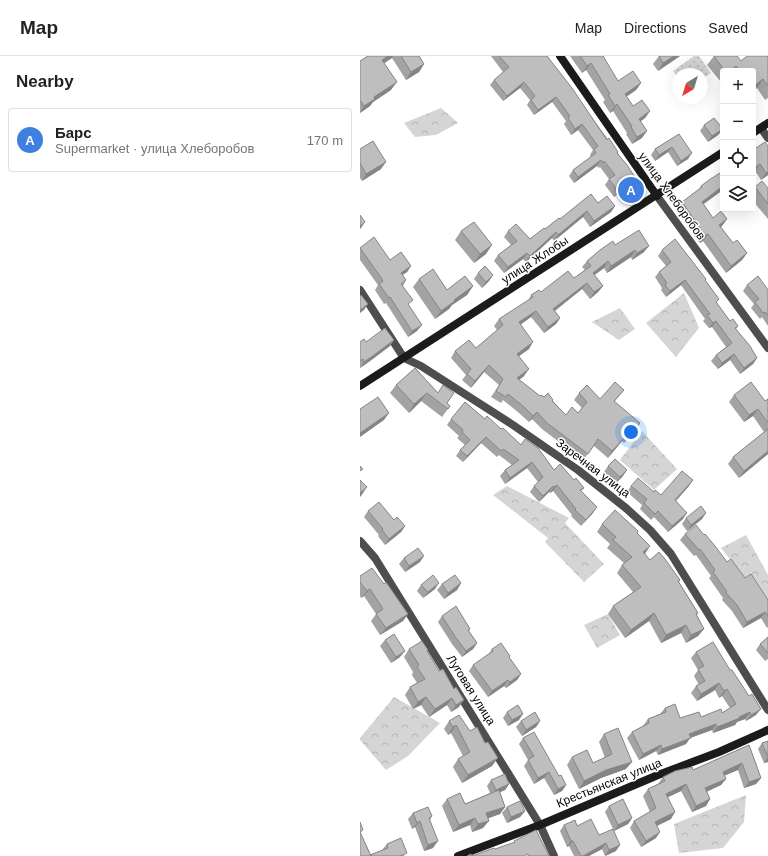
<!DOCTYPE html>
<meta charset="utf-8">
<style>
:root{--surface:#fff;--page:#f6f6f6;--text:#222;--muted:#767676;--line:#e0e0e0;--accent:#000}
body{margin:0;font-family:Helvetica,sans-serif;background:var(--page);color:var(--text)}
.controls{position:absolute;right:12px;top:12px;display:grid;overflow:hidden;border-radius:4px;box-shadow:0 4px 16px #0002}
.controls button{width:36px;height:36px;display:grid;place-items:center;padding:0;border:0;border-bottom:1px solid var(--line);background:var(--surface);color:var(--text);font:20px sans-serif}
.compass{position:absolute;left:312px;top:12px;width:36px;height:36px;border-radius:50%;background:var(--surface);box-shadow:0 4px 16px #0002;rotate:218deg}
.you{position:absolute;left:271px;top:376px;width:14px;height:14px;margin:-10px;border:3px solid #fff;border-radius:50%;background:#1a73e8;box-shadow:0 0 0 6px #1a73e833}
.badge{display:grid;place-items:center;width:26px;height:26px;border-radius:50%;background:var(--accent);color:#fff;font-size:13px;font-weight:700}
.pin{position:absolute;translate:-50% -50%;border:2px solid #fff;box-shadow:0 1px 4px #0006}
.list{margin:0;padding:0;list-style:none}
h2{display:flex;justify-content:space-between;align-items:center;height:52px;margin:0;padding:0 16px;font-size:17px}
h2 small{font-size:13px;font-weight:400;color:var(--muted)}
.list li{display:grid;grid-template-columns:26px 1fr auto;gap:12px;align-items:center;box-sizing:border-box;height:64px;margin:0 8px 8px;padding:0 8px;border:1px solid var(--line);border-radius:4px}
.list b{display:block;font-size:15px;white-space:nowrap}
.list p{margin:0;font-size:13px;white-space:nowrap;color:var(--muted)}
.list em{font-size:13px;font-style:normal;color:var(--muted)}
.icon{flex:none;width:22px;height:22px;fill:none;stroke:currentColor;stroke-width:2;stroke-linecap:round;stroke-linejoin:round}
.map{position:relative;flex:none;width:408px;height:800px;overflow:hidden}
header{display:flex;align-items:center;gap:24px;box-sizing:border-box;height:56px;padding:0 20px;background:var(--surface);border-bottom:1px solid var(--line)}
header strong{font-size:19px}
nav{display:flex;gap:22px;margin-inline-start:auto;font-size:14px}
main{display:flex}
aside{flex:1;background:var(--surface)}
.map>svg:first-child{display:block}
</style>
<header>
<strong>Map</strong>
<nav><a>Map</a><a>Directions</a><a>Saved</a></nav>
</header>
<main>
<aside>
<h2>Nearby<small></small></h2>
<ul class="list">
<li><span class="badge" style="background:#3f7fe0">A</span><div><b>Барс</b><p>Supermarket · улица Хлеборобов</p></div><em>170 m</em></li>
</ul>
</aside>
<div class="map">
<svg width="408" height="800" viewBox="0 0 408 800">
<defs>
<pattern id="forest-crowns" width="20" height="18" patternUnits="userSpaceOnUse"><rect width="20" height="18" fill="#d5d5d5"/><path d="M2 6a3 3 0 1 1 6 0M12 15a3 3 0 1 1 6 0" fill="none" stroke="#b5b5b5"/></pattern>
<pattern id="park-dots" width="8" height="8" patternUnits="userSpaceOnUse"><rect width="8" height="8" fill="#d5d5d5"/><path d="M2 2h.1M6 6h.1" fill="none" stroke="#b5b5b5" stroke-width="1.8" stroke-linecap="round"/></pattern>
</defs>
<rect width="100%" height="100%" fill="#fff"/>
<path fill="url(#forest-crowns)" d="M81,52L98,67L76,79L55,81L44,67Z
M324,237L339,272L316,301L286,267Z
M260,252L275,273L259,284L232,266Z
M282,375L317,413L294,434L260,404Z
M147,430L209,462L205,467L244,508L224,526L185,486L188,482L133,439Z
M386,479L408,519V551L361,492Z
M248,558L260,579L237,592L224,569Z
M34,641L80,667L48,700L26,714L0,684V682Z
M386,739L384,766L363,792L319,797L314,768Z"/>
<path fill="url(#park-dots)" d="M334,0H339L351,17L342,23V18H318V22L313,15Z"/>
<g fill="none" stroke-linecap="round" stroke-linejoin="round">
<path stroke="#4e4e4e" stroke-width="8" d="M401,72L408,82
M297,140L408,292
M0,234L44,302L61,310L153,369L218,414L267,453L290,474L311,498L408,654
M0,485L15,502L180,769L194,800"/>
<path stroke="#1b1b1b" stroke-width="8" d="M200,0L297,140
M393,77L408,67
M0,330L363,96
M98,800L180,769L298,719L359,696L408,674"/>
</g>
<path fill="#a3a3a3" d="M8,0H59L64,8L59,16L46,24L32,2L24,7L31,34L13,46L10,50L0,57V5Z
M131,0H187L258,97L278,138L266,147L259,137L254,141L245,129L249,123L240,111L239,112L237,110L214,127L209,120L213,114L231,101L230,99L233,94L218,74L211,79L204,68L206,65L192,46L174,59L167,49L170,44L160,32L143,45L130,29L134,24L143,16Z
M210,0H244L243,1L258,25L281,27L276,34L266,41L273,50L290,55L285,62L281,65L282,82L272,88L266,78L267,77L253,55L250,57L243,46L245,44L226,14L222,17Z
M299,0H320L298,15L293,8Z
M354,0L381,5L408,0V42L405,44L397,32L393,35V15H363V24L361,26L347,9Z
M344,69L363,73L358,79L348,86L340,75Z
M319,78L328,103L317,110L308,96L295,105L291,99L295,93Z
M0,93L21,113L2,125L0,122Z
M393,94L408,119L401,124L395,115L393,116Z
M363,115V138L362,139L360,136L343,148L353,162L367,163L361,171L373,187L387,197L382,204L366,217L343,185L340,187L334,180L335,178L317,153L322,146L339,133L341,130Z
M395,131L408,132V163L393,145V134Z
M238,147L255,150L251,156L230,171L223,161L194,185L192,182L166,206L163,203L144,217L134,205L138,199L151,189L144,181L148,175L170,183L200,163Z
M101,175L126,198L114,207L95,184Z
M255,189L284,196L272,204L271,201L247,217L244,212L234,219L243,230L238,236L230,243L222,233L195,255L200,262L196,268L184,277L171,261L160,269L169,293L159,300L164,320L159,324L180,340L193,345L206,359L218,357L222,352L214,344L219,337L240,343L264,334L254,346L276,374L264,387L262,385L248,402L234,390L223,404L182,373L172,363L169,366L159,357L143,344L141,347L131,341L139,329L124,316L111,332L102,324L106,319L91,302L95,295L116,292L137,274L134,270L139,263L168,245L171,239L181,236L214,222L225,214L222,211L227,205Z
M0,192L30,204L51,210L47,216L42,219L46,224L43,230L57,275L48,281L26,247L24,248L15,234L18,229L0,204Z
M302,194L345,224L357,247L370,265L378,270L376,273L397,302L393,308L380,318L370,304L358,313L351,305L356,299L366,291L352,271L349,272L343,265L345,263L321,229L306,241L301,234L302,232L295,221L299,216L306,210L298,200Z
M118,217L133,219L129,225L122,232L114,223Z
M59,223L87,234L113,230L107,239L92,249L89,253L75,263L53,231Z
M387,229L408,234V270L402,261L400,263L391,252L394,248L383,235Z
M34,284L30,290L10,305L0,312V286H6Z
M55,312L90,350L82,361L61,345L49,357L30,337L36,329Z
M374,339L405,345L408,343V398L379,422L368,408L373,401L404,376L393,360L384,366L369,346Z
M91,363H125L141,373L161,389L194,414L214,424L224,432L221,435L233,457L221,470L211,460L212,459L193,435L190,437L189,436L179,446L170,436L174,430L178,426L167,412L145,428L140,420L145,414L152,409L139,399L137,401L121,387L103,406L96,400L100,394L105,389L97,382L99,380L87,369Z
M248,410L263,420L256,427L244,416Z
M271,430L294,436L301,439L329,430L316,445L323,463L308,476L294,461L291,464L280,453L282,449L267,436Z
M8,455L34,464L45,470L41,476L25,489L18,480L19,479L4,461Z
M326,462L342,463L327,475L322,468Z
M242,468L277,477L285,498L290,504L320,524L319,526L338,557L337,559L344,573L338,580L326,587L321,577L301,587L289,565L265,582L248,558L253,550L273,536L257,517L262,509L264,507L247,492L250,488L237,476Z
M325,478L344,479L367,506L385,522L408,544V571L407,572L401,562L383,572L372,555L362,544L363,542L349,522L351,520L336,499L334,500L320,484Z
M44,502L60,506L45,516L39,508Z
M0,520L24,528L48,558L43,565L20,579L11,565L16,558L4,540L1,542L0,540Z
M101,527L97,534L84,543L77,534L82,528Z
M61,529L75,533L63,542L57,535Z
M82,560L110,573L109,575L117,587L113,593L102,601L92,588L78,566Z
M408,581V603L405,605L396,594L400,588Z
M25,584L40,601L31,607L20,590Z
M49,593L68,594L67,596L99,651L91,656L87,649L69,661L61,649L53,653L45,639L50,631L57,627L52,619L53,616L44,601Z
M132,593L161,618L157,624L146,632L144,630L128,641L109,615L113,609L128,599Z
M336,596L396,659L386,665L385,663L377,666L375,669L353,677L352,674L330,682L326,688L298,699L296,695L279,704L267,682L272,676L283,670L288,663L300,658L305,652L320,662L341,661L362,657L370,652L362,640L359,642L355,634L337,645L331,637L336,630L339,629L334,620L338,614L331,602Z
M147,656L159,664L148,670L143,662Z
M99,659L132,710L102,727L93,711L98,703L103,700L91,677L88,679L84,673L89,665Z
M161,665H180L176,671L162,680L156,671Z
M244,678L266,713L241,722L219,733L207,709L212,701L233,707L245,702L239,686Z
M163,682L199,720L206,729L202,735L194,739L184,722L174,728L164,710L168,704L159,688Z
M408,685V706L404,707L398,693L402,687Z
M389,689L401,722L396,728L384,732L378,714L364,720L366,723L361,729L347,736L350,743L346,750L332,756L321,735L308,741L311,763L297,770L296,782L281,791L270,772L274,765L290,756L283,740L288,733L298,728L303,721L333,714Z
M131,724L149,728L145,734L140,736L145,751L140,758L128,762L123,772L112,776L110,769L93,776L82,750L87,743L105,748L130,737L127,730Z
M249,750L272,762L268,768L254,775L245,756Z
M147,751L165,755L160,761L147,767L142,757Z
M53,757L72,760L70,764L73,792L64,795L55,771L52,773L48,763Z
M204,769L217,770L239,779L256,795L245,800L242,793L229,800H214L209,790L207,791L200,775Z
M1,778L10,799L22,794L27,788L45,800H0Z"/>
<path fill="#858585" d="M28,0H33L32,2L17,12L22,4Z
M314,0H320L298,15L303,7Z
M231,7L226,14L222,17L227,10Z
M64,8L59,16L46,24L51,16Z
M376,10L373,15H370Z
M403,23L397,32L393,35V31Z
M37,26L31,34L13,46L10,50L0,57L4,50L14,41Z
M164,26L160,32L143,45L147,40Z
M281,27L276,34L260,45L265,38Z
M196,41L192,46L174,59L178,54Z
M257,48L253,55L250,57L255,50Z
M290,55L285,62L274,70L279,63Z
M222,68L218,74L211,79L215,73Z
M363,73L358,79L348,86L352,80Z
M287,75L282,82L272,88L277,81Z
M312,91L308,96L295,105L299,99Z
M332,97L328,103L317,110L321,105Z
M241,104L237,110L214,127L218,121Z
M26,106L21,113L2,125L6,118Z
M400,108L395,115L393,116V113Z
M408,116V119L401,124L406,117Z
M363,130V132L360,136L337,153L342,146Z
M263,132L259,137L254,141L258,136Z
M282,132L278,138L266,147L271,141Z
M255,150L251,156L230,171L234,165Z
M227,155L223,161L194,185L198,179Z
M367,163L362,170L355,176L359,169Z
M5,166L1,172L0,173V170Z
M196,176L192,182L166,206L170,200Z
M348,178L343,185L340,187L344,180Z
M132,189L126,198L114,207L120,198Z
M289,190L284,196L272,204L277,197Z
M275,194L271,201L247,217L251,210Z
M167,197L163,203L144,217L148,211Z
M387,197L382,204L366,217L371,210Z
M248,205L244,212L228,224L233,217Z
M51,210L47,216L37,223L41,217Z
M133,219L129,225L122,232L126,226Z
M325,224L321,229L306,241L310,235Z
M227,227L222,233L189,259L193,253Z
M113,230L107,239L92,249L89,253L75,263L81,255L94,244Z
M243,230L238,236L230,243L234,236Z
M8,248L4,254L0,257V254Z
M176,255L171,261L154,273L159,266Z
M200,262L196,268L184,277L188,271Z
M356,265L352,271L349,272L353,267Z
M62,269L57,275L48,281L52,275Z
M34,284L30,290L10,305L0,312L4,306Z
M173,286L169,293L152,305L157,298Z
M374,298L370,304L358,313L362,307Z
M397,302L393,308L380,318L384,312Z
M129,309L124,316L111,332L115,325Z
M169,313L164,320L153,329L157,322Z
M264,334L249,352L254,345Z
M67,337L61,345L49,357L54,348Z
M398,353L393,360L384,366L389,359Z
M177,356L172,363L169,366L173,360Z
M29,357L24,364L0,381V377Z
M280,367L276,374L264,387L269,380Z
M267,379L262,385L248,402L252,395Z
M126,381L121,387L103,406L107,400Z
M408,395V398L379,422L384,415Z
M172,406L167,412L145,428L150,422Z
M267,414L263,420L256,427L260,421Z
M333,424L329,430L311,450L315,444Z
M197,429L193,435L190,437L194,431Z
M193,430L189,436L179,446L183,440Z
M7,431L1,440L0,441V437Z
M237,451L233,457L221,470L226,464Z
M327,457L323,463L308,476L312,470Z
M346,457L342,463L327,475L331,469Z
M45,470L41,476L25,489L29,483Z
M290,490L285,498L283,496Z
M64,500L60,506L45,516L49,510Z
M79,527L75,533L63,542L68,536Z
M101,527L97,534L84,543L88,537Z
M10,533L4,540L1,542L7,535Z
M405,556L401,562L383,572L387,566Z
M294,557L289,565L265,582L271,574Z
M48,558L43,565L20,579L26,572Z
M326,569L321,577L301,587L306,579Z
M344,573L338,580L326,587L331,579Z
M117,587L113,593L102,601L106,595Z
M45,595L40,601L31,607L36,601Z
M161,618L157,624L146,632L150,626Z
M148,624L144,630L128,641L132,635Z
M359,627L355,634L337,645L341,638Z
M367,633L362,640L359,642L364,635Z
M66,641L61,649L53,653L58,646Z
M92,642L87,649L69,661L75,653Z
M104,644L99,651L91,656L96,649Z
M401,653L396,659L386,665L391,659Z
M390,656L385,663L377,666L375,669L353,677L357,671Z
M163,658L159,664L148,670L152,664Z
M180,665L176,671L162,680L166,674Z
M356,668L352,674L330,682L326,688L298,699L302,693L329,678Z
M96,669L91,677L88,679L93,671Z
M301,689L296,695L279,704L283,698Z
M408,701V706L404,707Z
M138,702L132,710L102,727L108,719Z
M272,706L266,713L241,722L219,733L224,725L246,714Z
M382,707L378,714L358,722L363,716Z
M189,716L184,722L174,728L178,722Z
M401,722L396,728L384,732L389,726Z
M366,723L361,729L340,738L345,732Z
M149,728L145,734L131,740L136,734Z
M326,728L321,735L302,744L306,738Z
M206,729L202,735L194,739L198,733Z
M350,743L346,750L332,756L336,750Z
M145,751L140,758L121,765L126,757Z
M165,755L160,761L147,767L151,761Z
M315,756L311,763L290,773L295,766Z
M115,762L110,769L93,776L99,769Z
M272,762L268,768L254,775L258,769Z
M60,765L55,771L52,773L57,767Z
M129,765L123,772L112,776L118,768Z
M300,776L296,782L281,791L286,785Z
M78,785L73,792L64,795L68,789Z
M211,785H213L209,790L207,791Z
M246,787L242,793L229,800H223Z
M260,789L256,795L245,800L249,794Z"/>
<path fill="#bebebe" stroke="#858585" d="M8,0H28L22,4L37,26L14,41L15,43L4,50L0,44V5Z
M41,0H59L64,8L51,16Z
M139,0H187L212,32L247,84L249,82L258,96L257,97L267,109L282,132L271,141L263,132L258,136L249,123L255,119L244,105L243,107L241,104L218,121L213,114L236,97L234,93L238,90L222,68L215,73L208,62L210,60L196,41L178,54L171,44L175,40L164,26L147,40L134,24L149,11Z
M220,0H243L258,25L273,15L281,27L265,38L273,50L282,44L290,55L279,63L287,75L277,81L271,71L272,70L257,48L255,50L248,39L250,38L231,7L227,10Z
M299,0H314L303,7Z
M354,0H377L381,5L387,0H408V30L403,23L393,31V15H381L376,10L370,15H365Z
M354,62L363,73L352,80L344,69Z
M319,78L332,97L321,105L312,91L299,99L295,93Z
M13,85L26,106L6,118L0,107V93Z
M405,86L408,90V116L406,117L400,108L393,113V94Z
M363,115V130L342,146L353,162L361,155L367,163L359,169L373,187L377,184L387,197L371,210L348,178L344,180L339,173L340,172L322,146L342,131L341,130L349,124Z
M402,125L408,132V148L395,131Z
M231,138L238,147L247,140L255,150L234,165L227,155L198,179L196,176L170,200L167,197L148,211L138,199L157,185L148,175L156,168L170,183L184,172L185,173L199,162L200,163Z
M0,159L5,166L0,170Z
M114,166L132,189L120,198L101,175Z
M279,174L289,190L277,197L275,194L251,210L248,205L233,217L243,230L234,236L227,227L193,253L200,262L188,271L176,255L159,266L173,286L157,298L169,313L157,322L180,340L181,339L184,341L188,337L193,344L192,345L206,359L212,351L218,357L227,346L219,337L227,329L240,343L255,326L264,334L254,345L280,367L269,380L267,379L252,395L238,383L228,398L187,367L177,356L173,360L163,350L148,338L146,341L136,335L143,323L129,309L115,325L107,318L111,313L95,295L109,284L116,292L143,269L139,263L173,241L171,239L179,234L181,236L208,215L214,222L231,210L227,205L240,194L253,185L255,189Z
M14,181L30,204L41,196L51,210L41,217L46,224L41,228L53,244L48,248L62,269L52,275L30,241L29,242L19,228L23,225L22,223L0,192Z
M315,183L346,223L345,224L359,243L356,246L370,265L373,263L378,270L375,272L390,290L397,302L384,312L374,298L362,307L356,299L372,287L356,265L353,267L347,259L350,258L325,224L310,235L305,229L307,227L299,216L311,206L302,194Z
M125,210L133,219L126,226L118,217Z
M73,213L87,234L105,220L113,230L94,244L95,245L81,255L59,223Z
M398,220L408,234V259L405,256L403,257L395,246L399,243L387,229Z
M1,239L8,248L0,254V240Z
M25,272L34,284L14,299L4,306L3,303L0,305V286L4,283L6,286Z
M55,312L78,337L83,329L94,337L87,347L90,350L88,353L67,337L54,348L36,329Z
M391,326L405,345L408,343V367L398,353L389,359L374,339Z
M18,341L29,357L0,377V353Z
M105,346L125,363L127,360L141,373L143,372L161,389L165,383L178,392L194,414L200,408L214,424L216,422L224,432L220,434L237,451L226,464L215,454L216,453L197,429L194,431L193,430L183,440L174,430L183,421L172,406L150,422L145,414L159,404L143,393L141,395L126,381L107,400L100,394L110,384L102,376L103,374L91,363Z
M408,373V395L384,415L373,401Z
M255,403L267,414L260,421L248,410Z
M0,410L3,413L0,415Z
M322,415L333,424L315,444L327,457L312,470L298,455L295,458L284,447L287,443L271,430L278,422L294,436L295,434L301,439Z
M0,424L7,431L0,437Z
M19,446L34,464L37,461L45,470L29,483L22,474L23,473L8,455Z
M341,450L346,457L331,469L326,462Z
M255,454L278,475L277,477L290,490L283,496L290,504L299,496L305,503L320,524L318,525L338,557L336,558L344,573L331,579L326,569L306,579L294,557L271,574L253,550L281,531L262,509L272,501L253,484L256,481L242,468Z
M336,469L344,479L345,478L355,490L367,506L371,503L385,522L391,518L408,544V560L405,556L387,566L377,549L366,537L367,536L353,516L355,514L340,493L339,494L325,478Z
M58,492L64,500L49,510L44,502Z
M12,512L24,528L26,526L48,558L26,572L16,558L23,553L10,533L7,535L0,526V520Z
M73,519L79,527L68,536L61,529Z
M95,519L101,527L88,537L82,528Z
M96,550L110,573L108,574L117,587L106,595L96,582L82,560Z
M34,578L45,595L36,601L25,584Z
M408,581V597L400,588Z
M62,585L68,594L67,595L79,615L83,613L94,633L96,631L104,644L96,649L92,642L75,653L66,641L58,646L50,631L65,623L57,611L59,609L49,593Z
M353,586L370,614H372L389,640L392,638L401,653L391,659L390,656L379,661L380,662L357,671L356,668L329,678L331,682L302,693L301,689L283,698L272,676L289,667L288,663L306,656L305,652L315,648L320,662L339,656L341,661L361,653L362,657L376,648L367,633L364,635L359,627L341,638L336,630L345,625L338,613L344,610L336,596Z
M141,587L150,600L149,601L161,618L150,626L148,624L132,635L113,609L133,595L132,593Z
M158,649L163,658L152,664L147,656Z
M175,656L180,665L166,674L161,665Z
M99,659L110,675L117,671L125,687L128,686L138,702L108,719L98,703L110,696L96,669L93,671L89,665Z
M258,672L272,706L246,714L224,725L212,701L227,694L233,707L252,698L244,678Z
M174,676L199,720L201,719L206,729L198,733L189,716L178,722L168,704L174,700L163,682Z
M408,685V701L402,687Z
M389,689L401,722L389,726L382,707L363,716L366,723L345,732L350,743L336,750L326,728L306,738L315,756L295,766L300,776L286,785L274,765L296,752L288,733L305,725L303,721L315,715L332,711L333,714Z
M145,718L149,728L136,734L131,724Z
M139,734L145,751L126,757L129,765L118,768L115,762L99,769L87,743L100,737L105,748Z
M263,743L272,762L258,769L249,750Z
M160,745L165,755L151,761L147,751Z
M68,751L72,760L69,762L78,785L68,789L60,765L57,767L53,757Z
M231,763L239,779L253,773L260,789L249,794L246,787L223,800H221L213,785H211L204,769L215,764L217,770Z
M0,766L3,774L0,776Z
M176,774L189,800H168V798L164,800H107L111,798L112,800L134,792L135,793L155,786L154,785Z
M0,776L11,800H0Z
M41,782L47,797L40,800H11L10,799L28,792L27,788Z"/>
<g text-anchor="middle" stroke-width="3" stroke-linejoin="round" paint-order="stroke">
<g font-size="12" fill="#000" stroke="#fff">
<text transform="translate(312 140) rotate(54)" y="4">улица Хлеборобов</text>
<text transform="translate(175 204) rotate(-33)" y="4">улица Жлобы</text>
<text transform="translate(233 412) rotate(37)" y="4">Заречная улица</text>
<text transform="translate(111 634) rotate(58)" y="4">Луговая улица</text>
<text transform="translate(249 727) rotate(-22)" y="4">Крестьянская улица</text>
</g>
</g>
</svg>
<div class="controls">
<button>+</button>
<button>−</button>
<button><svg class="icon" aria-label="locate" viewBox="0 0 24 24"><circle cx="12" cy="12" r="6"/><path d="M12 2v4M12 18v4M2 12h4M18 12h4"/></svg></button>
<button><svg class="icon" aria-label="layers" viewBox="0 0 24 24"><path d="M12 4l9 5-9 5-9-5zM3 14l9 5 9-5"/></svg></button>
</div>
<svg class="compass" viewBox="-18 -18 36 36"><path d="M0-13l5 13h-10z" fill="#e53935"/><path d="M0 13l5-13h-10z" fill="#767676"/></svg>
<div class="you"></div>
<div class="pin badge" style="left:271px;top:134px;background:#3f7fe0">A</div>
</div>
</main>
